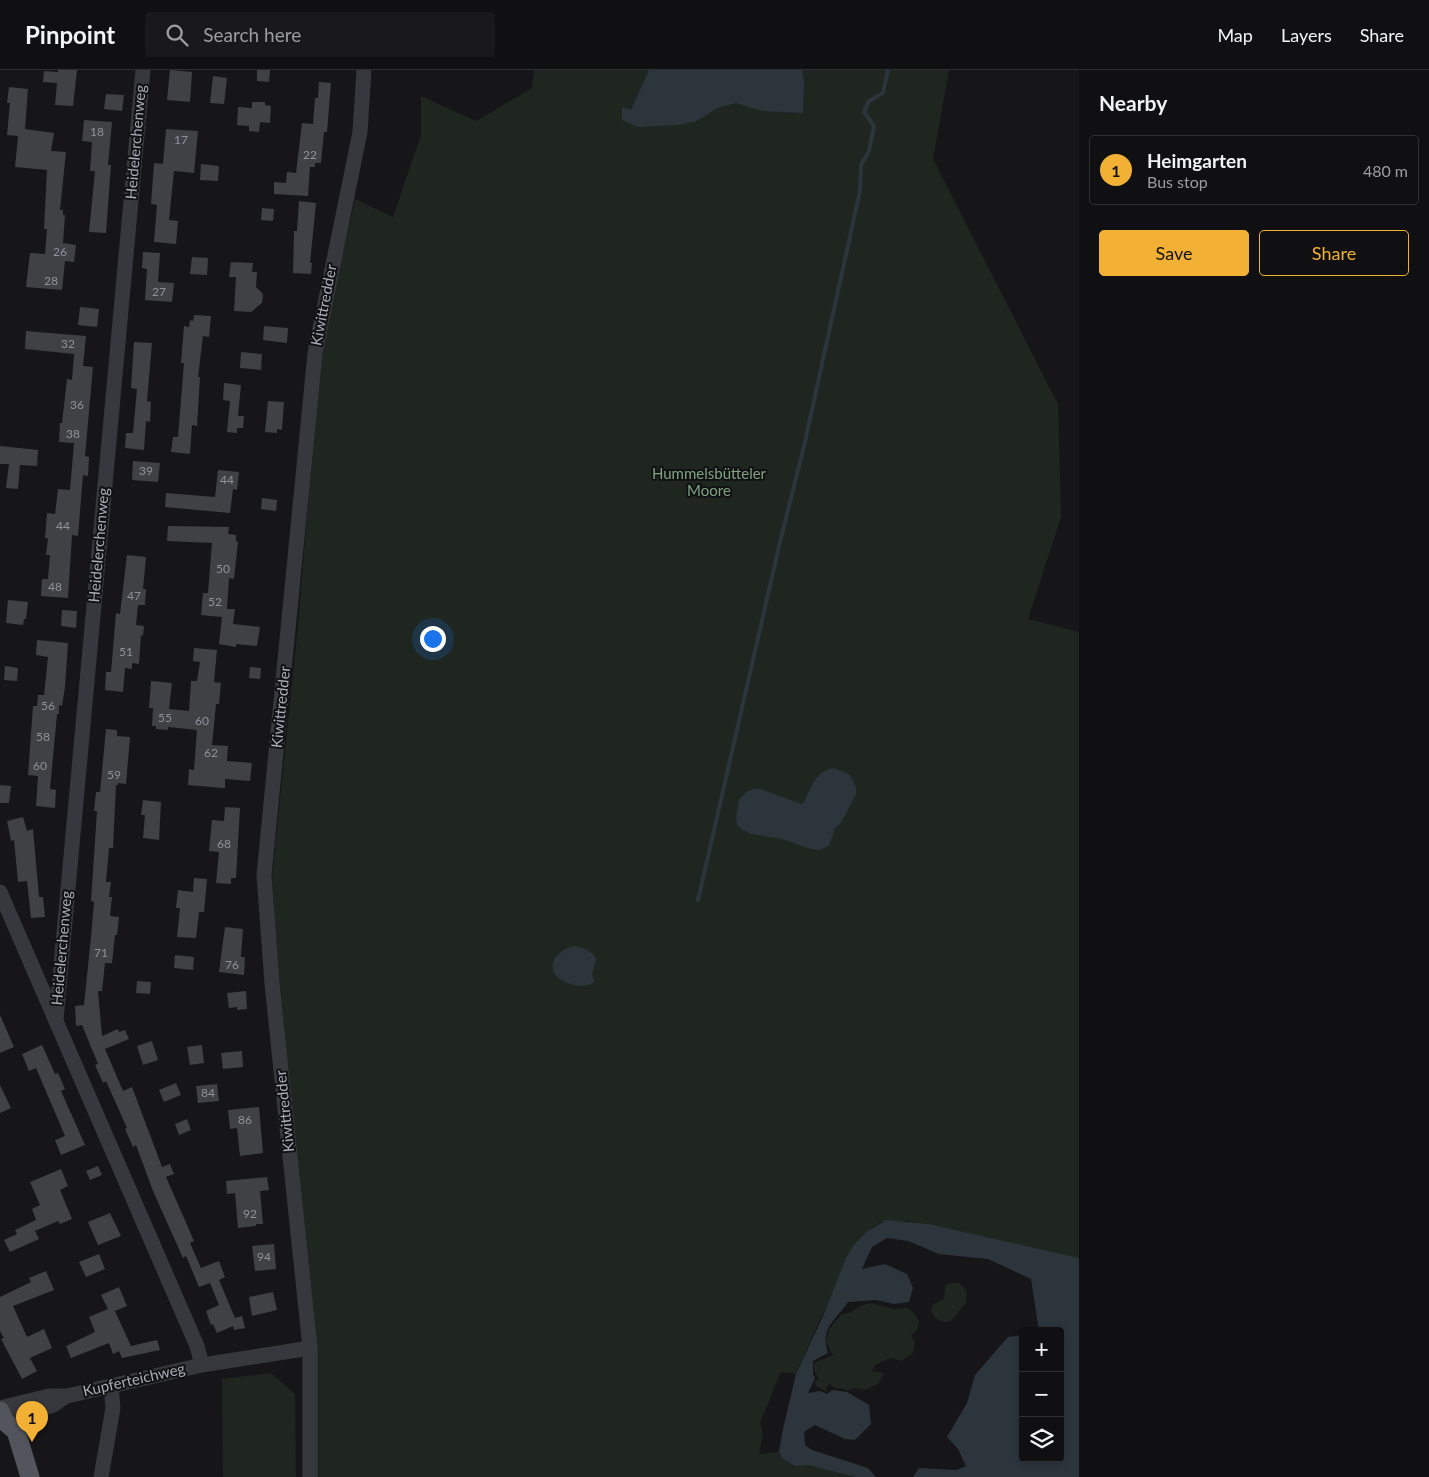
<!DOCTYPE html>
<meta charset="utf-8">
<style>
:root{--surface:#101012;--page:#19191b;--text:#f1f3f6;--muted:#9c9d9f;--line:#303032;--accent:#f2b134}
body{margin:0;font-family:Lato,sans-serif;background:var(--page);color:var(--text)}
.controls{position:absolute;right:15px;bottom:15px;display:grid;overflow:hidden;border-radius:5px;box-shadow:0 2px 8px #0003}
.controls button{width:45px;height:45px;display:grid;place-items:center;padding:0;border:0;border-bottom:1px solid var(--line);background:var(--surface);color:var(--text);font:25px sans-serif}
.you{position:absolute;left:432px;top:568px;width:18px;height:18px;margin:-12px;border:4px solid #fff;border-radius:50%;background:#1a73e8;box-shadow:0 0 0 8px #1a73e833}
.badge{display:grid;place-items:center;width:32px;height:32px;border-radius:50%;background:var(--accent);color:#111;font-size:16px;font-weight:700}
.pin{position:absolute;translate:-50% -41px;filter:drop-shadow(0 1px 2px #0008)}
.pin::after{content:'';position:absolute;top:26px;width:18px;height:15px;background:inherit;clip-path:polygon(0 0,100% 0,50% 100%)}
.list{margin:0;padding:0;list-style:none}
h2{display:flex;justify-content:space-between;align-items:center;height:65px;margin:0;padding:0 20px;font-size:21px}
h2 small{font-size:16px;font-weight:400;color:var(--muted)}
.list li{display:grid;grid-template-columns:32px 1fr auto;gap:15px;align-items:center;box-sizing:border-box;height:70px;margin:0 10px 10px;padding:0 10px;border:1px solid var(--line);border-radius:5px}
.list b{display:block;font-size:19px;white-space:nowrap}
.list p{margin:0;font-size:16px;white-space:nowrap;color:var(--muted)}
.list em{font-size:16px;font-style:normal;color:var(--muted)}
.actions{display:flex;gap:10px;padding:15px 20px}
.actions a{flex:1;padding:11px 0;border:1px solid var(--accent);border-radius:5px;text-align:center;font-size:18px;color:var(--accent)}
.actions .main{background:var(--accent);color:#111}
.icon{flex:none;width:28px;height:28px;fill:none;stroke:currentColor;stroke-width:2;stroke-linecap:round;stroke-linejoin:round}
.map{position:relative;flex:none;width:1079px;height:1407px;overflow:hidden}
header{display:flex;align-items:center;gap:30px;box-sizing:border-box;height:70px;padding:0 25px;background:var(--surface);border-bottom:1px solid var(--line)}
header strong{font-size:24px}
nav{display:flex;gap:28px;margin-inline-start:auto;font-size:18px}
.search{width:350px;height:45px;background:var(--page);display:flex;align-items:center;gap:12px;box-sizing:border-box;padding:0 18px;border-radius:5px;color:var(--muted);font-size:19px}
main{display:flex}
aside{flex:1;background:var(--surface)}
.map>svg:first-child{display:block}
</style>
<header>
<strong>Pinpoint</strong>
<div class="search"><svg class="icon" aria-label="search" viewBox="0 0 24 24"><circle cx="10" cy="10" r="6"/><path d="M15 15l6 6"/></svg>Search here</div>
<nav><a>Map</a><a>Layers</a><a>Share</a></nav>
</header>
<main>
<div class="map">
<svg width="1079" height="1407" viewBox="0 0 1079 1407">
<rect width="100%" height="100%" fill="#161618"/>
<path fill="#1e261f" d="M534,0H949L933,89L1058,334L1061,447L1028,549L1079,562V1186L1078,1188L909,1151L881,1152L866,1162L818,1254L796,1304L781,1302L760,1353L763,1364L759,1384L779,1382L783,1389L795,1396L808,1395L855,1407H316L275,878L272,806L298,556L320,285L355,129L393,147L421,65V26L476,51L532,18Z
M949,1213H960L967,1222L966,1233L951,1251L944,1252L935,1248L931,1241L933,1234L944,1229L945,1217Z
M871,1233L894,1239L907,1238L911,1240L919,1251L917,1260L911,1265L915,1273L913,1283L902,1291L890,1288L875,1295L872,1301L884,1303L878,1314L864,1320L854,1318L847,1321C841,1316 835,1321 830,1314L826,1316L827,1322L816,1316L815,1312L819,1309L814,1301V1293L833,1285L826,1272L829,1259L842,1244L849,1243L860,1236Z
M271,1303L295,1324L296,1407H223L222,1309Z"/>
<path fill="#2c353c" d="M649,0H802L804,14L803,43L762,41L736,33L717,38L695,52L676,55L638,57L622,50V37L631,40Z
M834,698L850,705L856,717V724L841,753L835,758L829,776L819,780L811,779L782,769L751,764L743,760L737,755L736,747L739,730L746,722L753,719H761L801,734L804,732C811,718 816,700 834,698Z
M574,876C583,878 592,880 596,889L592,904L594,911C587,921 561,914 555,904C547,890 562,879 574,876Z
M886,1150L928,1154L1079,1188V1407H913L919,1398L956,1400L966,1396L958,1379L947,1367L967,1333L975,1305L1008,1267L1023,1265V1388H1060V1261H1039L1031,1209L988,1189L939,1184L908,1171L887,1168L872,1177L862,1199L885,1194L907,1204L913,1218L909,1232L894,1234L876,1230L848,1232C834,1252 820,1258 828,1283L813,1291V1304L815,1308L808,1323L820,1321L827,1324L832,1320L847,1322L869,1335L871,1354L855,1370L845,1369L815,1355L804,1362L805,1375L812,1380L868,1398L876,1407H855L808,1395L795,1396L783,1389L779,1382L783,1359L796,1304L824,1244L846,1188L853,1176L866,1162Z"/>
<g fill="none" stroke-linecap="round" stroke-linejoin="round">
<path stroke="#2c353c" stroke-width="4" d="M698,830L780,472L804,376L860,121L861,95L869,81L874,56L864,42L869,31L883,23L888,0"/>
</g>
<path fill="#404145" d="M58,0H77L73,36L55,35L57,13L43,12L44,1L58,2Z
M170,0L192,2L190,32L167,30Z
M257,0H270L269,12L257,11Z
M213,6L227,8L224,34L210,33Z
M319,12L331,13L327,62H324L321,93H315V97H310L308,126L274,124V112L286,113L287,102L296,103L302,53L313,54L315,28H318Z
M9,17L28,19L25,59L54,63L51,81L66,82L60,140H63V145H65L63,173L76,175L74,192L65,191L62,220L26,217L30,183L45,184L47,159H44L47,100L15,97L18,66L7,65L10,33H7Z
M106,24L124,25L122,41L104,39Z
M252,32H265V35L271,36L270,53L260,52L259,62L249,61V56L237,55L238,37L252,38Z
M84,50L112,52L108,95H111L106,163L89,162L95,101H90L92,72L82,71Z
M166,59L198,61L194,103L174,101L169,150L178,151L176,174L154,172L157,135L151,134L154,93L163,94Z
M201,94L219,96L218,111L200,110Z
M299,131L316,133L310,193H312L311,204L293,203L294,161H297Z
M262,138L274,139L273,151L261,150Z
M143,182L160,183L158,212L174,213L172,232L145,230L147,199L142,198Z
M192,187L208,188L207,205L190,204Z
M231,192L253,193L252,202H257L256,217L263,224L262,233L251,242L234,241L236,207H229Z
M80,237L99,239L97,257L78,255Z
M194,245L211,246L209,267L203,266L198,307H200L197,356L192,355L190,384L171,382L173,367H178L184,293H181L184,256L189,257L190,250L193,251Z
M264,256L288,258L287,273L263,270Z
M26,261L86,266L83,296L93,297L85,386L89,387L88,406L83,405L78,466L72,465L68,528L41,526L42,509H48L50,485H46L48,468H45L47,443L55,444L58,419L70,420L74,373L59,372L60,353H62L67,309L72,310L74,284L25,279Z
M134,272L152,273L147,331L151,332L150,352L146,351L144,380L125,378L126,363H133L137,319L131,318Z
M241,282L262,284L261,300L240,298Z
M224,313L241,315L238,346H244L243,358H237V363L227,362L230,331L223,330Z
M268,331L284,332L282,360L277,359V363L265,362Z
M0,376L38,380L37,396L20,395L18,419L6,418L9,394H0Z
M133,391L160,393L158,412L132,410Z
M218,400L239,402L237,420L233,419L230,443L165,437L166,423L215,427Z
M262,428L277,430L276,441L261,439Z
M168,456L229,457L228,464L236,465V471L238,472L234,509L229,508L227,539H235L233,554L260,557L257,576L236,574V577L219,574L222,547L201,545L203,523H208L212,473L167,471Z
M127,485L146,487L143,519H146L145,535H138L136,555L144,556L143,566L141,565L139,594L132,593V599L125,598L123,622L105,620L106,602H111L116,543L120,544Z
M8,530L28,532L26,549H24L23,555L6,553Z
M62,540L77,541L76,558L61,556Z
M37,570L68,573L65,617L62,636L59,635V644H57L50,719L56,720L55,738L36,736L38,706L28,705L33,636H37L38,625H44L48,587L36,585Z
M194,578L217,580L214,612L221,613L219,634H216L212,675L228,676L227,691L252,693L250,711L225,709V718H222L188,715L189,699L194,700L197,660L168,657V660L156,659V656H152L153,638H149L151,611L172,613L169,639L189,641L191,611H197L200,592L193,591Z
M5,596L18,598L17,611L4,610Z
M250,597L261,598L260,609L249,608Z
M106,659L117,660V666L130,667L126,714L118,713V715H116L113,778H109L106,812H111L109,827H112L110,846L119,847L117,865H115L112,893H105L102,921H98L102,966L118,959L119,962L125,960L129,969L105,979L123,1021L132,1017L162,1097L170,1094L174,1104L166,1107L194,1171L190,1173L201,1198L219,1191L225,1207L219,1210L235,1248L242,1246L245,1258L234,1260L233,1256L217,1263L213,1254L211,1255L206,1241L219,1235L210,1213L199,1217L186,1186L183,1188L153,1121L136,1075L133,1077L125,1059L127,1058L106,1011L103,1013L95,995L98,994L82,955L76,956L75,936L84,935L91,867L94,832L91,831L97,741H94L96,722H100Z
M0,715L11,716L9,733H0Z
M143,730L161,732L159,770L143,768L145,745H141Z
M225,737L240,738L236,808H231V814L216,813L219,782L209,781L212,750L224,751Z
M23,747L27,761L33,759L39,827H43L45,847L31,848L27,811L18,812L14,770L11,771L7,751Z
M194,808L207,809L204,842H199L196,868L177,867L180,838H176L178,820L193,822Z
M225,857L243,859L241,887H245L244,905L219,902Z
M175,885L194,887L193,900L174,898Z
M137,911L151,912L150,924L136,923Z
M246,921L247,939L237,940V937L229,938L227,923Z
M0,945L14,977L0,983Z
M152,971L158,990L143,995L137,976Z
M42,975L55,1004L58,1003L65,1019L61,1021L85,1075L61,1085L55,1070L65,1066L36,998L29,1001L22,984Z
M202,975L204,993L190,995L187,977Z
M242,981L243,997L223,999L221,983Z
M176,1013L181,1025L164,1032L159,1020Z
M217,1014L219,1031L198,1033L196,1016Z
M0,1015L11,1038L0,1043Z
M259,1037L263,1083L240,1086L237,1058L230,1059L228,1040Z
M187,1049L191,1060L179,1065L175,1054Z
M98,1096L102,1105L90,1110L86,1101Z
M61,1099L68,1116L60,1120L72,1149L60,1154L58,1151L35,1161L39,1169L10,1182L4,1170L17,1164L15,1160L36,1150L32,1139L40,1135L30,1112Z
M267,1107L269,1120L260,1121L263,1154H256V1156L238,1158L235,1123L227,1124L226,1111Z
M110,1143L121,1166L98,1175L88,1152Z
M274,1174L276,1199L255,1201L252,1176Z
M99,1184L105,1199L86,1207L79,1192Z
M46,1201L54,1220L13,1236L27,1267L44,1259L52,1278L30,1288L37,1301L22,1309L1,1269L4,1268L0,1261V1227L31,1212L29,1208Z
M119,1217L127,1236L115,1241L131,1276L157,1270L160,1280L122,1288L119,1281L113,1284L109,1273L71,1288L66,1276L95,1262L89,1247L108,1239L101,1225Z
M273,1222L277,1240L252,1246L249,1227Z"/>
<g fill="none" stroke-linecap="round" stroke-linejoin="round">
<path stroke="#37383d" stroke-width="15" d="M0,822L197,1276L202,1295
M56,950L143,0
M0,1338L49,1326H67L202,1295L310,1278
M4,1351L53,1335L63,1328
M101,1407L113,1338L111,1316
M310,1407V1278L272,914L264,805L315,283L360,62L364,0"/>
<path stroke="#53555c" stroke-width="19" d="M0,1341L4,1351L16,1361L30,1407"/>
</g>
<g text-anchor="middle" stroke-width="4" stroke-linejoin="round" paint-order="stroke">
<g font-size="12" fill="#8e929b">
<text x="97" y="66">18</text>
<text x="181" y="74">17</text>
<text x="310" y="89">22</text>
<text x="60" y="186">26</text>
<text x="51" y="215">28</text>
<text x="159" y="226">27</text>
<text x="68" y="278">32</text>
<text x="77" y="339">36</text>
<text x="73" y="368">38</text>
<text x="146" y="405">39</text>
<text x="227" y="414">44</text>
<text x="63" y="460">44</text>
<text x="223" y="503">50</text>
<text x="55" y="521">48</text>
<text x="134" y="530">47</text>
<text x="215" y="536">52</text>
<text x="126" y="586">51</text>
<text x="48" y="640">56</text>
<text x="165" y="652">55</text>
<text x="202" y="655">60</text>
<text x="43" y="671">58</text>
<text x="211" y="687">62</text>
<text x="40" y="700">60</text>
<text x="114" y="709">59</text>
<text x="224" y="778">68</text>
<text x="101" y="887">71</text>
<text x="232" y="899">76</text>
<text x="208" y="1027">84</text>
<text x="245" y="1054">86</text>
<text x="250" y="1148">92</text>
<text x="264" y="1191">94</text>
</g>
<g font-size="15" fill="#a8adb8" stroke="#111113">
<text transform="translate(136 72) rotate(-85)" y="5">Heidelerchenweg</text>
<text transform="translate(324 235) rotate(-79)" y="5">Kiwittredder</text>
<text transform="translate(99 475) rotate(-85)" y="5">Heidelerchenweg</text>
<text transform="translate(281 637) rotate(-84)" y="5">Kiwittredder</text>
<text transform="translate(62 878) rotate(-85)" y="5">Heidelerchenweg</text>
<text transform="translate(285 1041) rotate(-96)" y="5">Kiwittredder</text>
<text transform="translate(134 1310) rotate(-13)" y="5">Kupferteichweg</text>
</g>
<g font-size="15" fill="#7fa381" stroke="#111113">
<text x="709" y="409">Hummelsbütteler<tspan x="709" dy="17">Moore</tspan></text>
</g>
</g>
</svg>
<div class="controls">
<button>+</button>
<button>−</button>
<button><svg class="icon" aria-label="layers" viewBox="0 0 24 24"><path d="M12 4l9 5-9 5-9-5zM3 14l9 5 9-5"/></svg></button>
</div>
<div class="you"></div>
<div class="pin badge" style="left:32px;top:1372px">1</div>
</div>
<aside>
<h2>Nearby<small></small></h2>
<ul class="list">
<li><span class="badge">1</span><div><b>Heimgarten</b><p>Bus stop</p></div><em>480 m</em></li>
</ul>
<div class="actions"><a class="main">Save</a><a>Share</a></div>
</aside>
</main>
